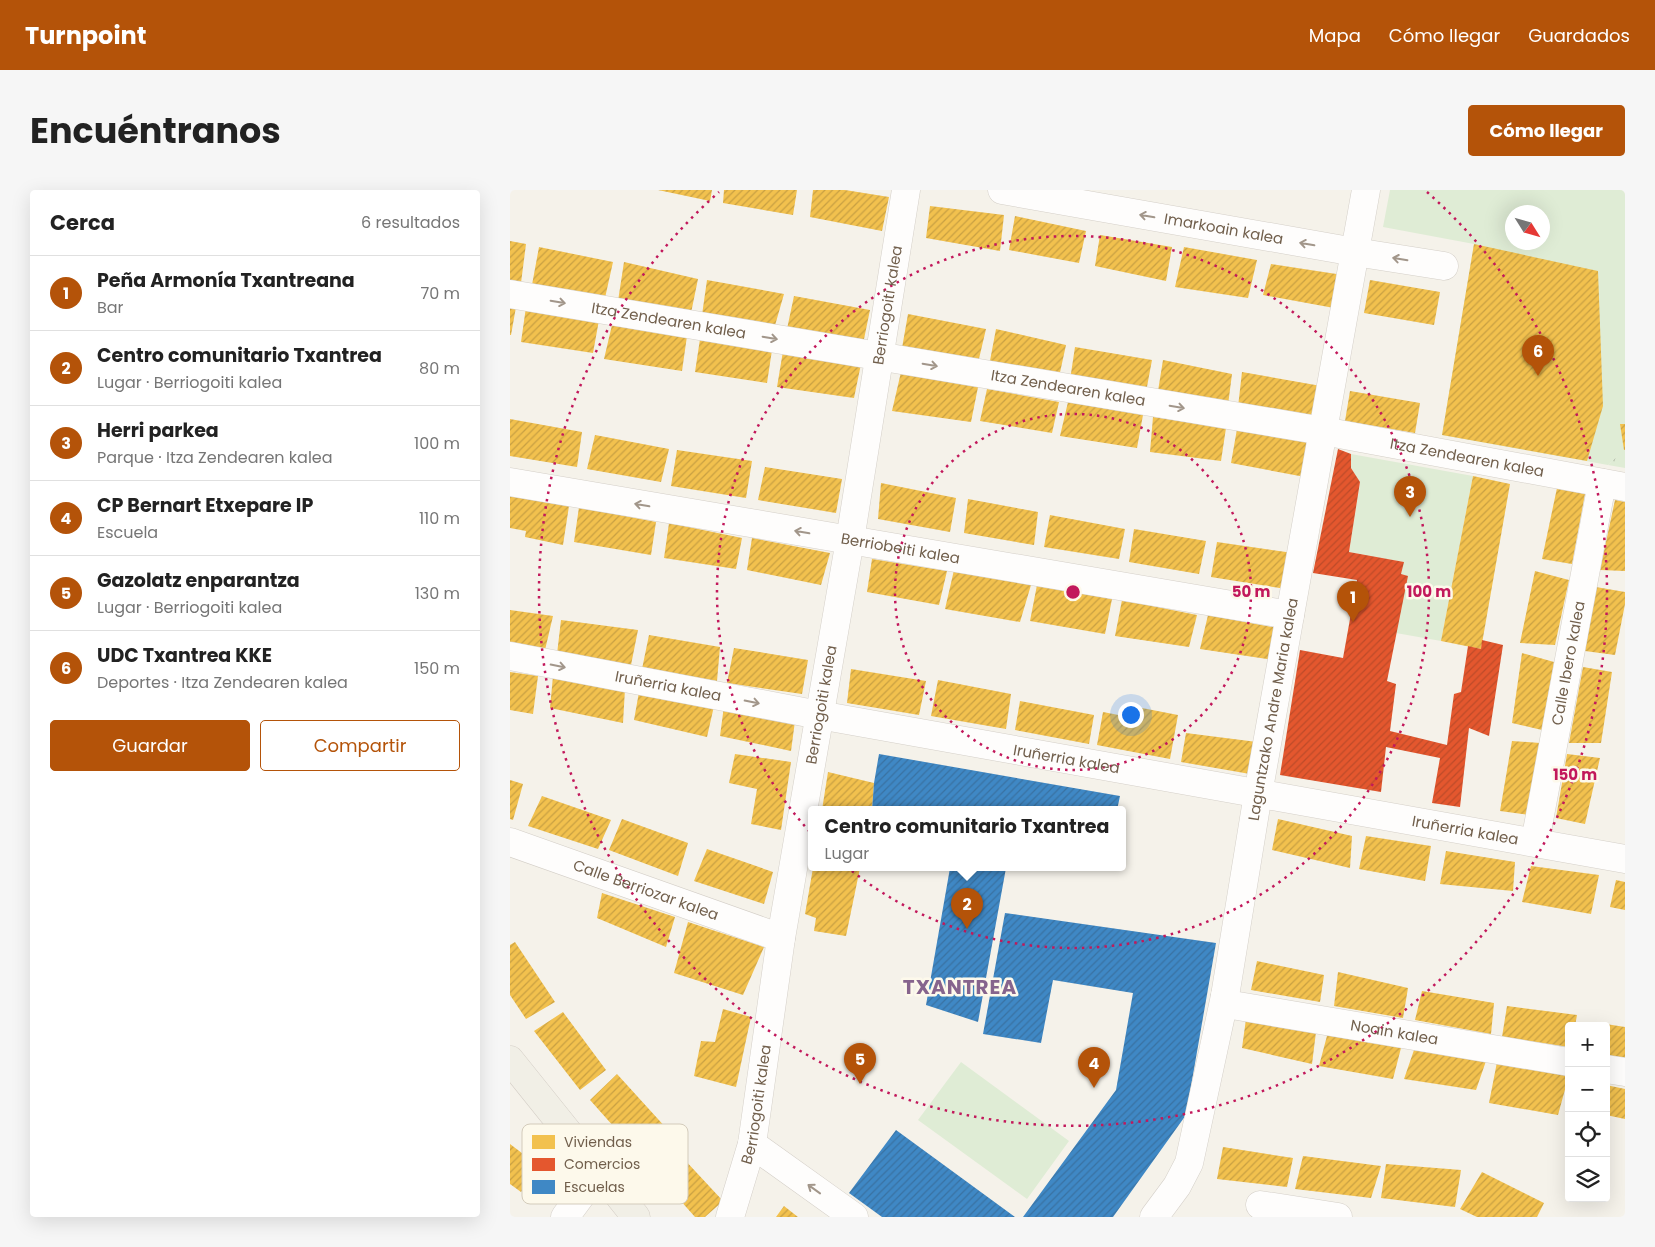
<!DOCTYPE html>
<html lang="es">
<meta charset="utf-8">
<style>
:root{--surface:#fff;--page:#f6f6f6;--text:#222;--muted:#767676;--line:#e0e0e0;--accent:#b45309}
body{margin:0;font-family:Poppins,sans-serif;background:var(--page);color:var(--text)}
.controls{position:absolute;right:15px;bottom:15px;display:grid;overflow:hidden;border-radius:5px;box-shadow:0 5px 20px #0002}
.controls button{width:45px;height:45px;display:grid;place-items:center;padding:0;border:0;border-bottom:1px solid var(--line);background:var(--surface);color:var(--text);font:25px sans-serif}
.compass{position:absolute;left:995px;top:15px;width:45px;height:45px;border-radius:50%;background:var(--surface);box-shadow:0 5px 20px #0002;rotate:127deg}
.you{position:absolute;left:620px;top:524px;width:18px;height:18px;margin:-12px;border:4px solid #fff;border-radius:50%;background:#1a73e8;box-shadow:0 0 0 8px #1a73e833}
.badge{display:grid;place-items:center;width:32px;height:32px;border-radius:50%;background:var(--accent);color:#fff;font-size:16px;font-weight:700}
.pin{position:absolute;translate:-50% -41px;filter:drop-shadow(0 1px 2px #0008)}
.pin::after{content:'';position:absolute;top:26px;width:18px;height:15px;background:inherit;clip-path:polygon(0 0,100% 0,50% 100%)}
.popup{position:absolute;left:298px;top:616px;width:318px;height:65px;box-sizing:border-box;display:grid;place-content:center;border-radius:5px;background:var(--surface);filter:drop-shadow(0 1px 4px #0005);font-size:16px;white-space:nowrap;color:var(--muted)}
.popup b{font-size:19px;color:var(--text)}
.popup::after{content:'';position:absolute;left:50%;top:100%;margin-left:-10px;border:10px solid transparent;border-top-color:var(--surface)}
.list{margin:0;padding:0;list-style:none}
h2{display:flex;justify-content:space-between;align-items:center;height:65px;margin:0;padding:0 20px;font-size:21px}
h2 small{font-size:16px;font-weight:400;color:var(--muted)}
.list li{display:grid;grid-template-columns:32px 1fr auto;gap:15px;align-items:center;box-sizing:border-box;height:75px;padding:0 20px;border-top:1px solid var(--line)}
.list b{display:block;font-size:19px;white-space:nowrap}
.list p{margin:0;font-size:16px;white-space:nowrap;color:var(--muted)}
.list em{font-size:16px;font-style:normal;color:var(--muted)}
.actions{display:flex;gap:10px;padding:15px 20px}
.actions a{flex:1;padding:11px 0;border:1px solid var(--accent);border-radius:5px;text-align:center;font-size:18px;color:var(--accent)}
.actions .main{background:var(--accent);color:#fff}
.icon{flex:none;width:28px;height:28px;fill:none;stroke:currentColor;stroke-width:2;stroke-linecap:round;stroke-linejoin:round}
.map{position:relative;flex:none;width:1115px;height:1027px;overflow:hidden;border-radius:5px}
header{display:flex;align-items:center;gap:30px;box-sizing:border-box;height:70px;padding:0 25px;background:var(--accent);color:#fff}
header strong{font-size:24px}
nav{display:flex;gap:28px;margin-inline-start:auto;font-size:18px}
.intro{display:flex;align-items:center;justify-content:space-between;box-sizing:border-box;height:120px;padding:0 30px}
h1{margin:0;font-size:35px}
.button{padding:12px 22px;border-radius:5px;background:var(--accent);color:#fff;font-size:18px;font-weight:700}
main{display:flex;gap:30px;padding:0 30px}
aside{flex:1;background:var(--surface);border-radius:5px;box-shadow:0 5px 20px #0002}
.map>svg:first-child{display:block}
</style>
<header>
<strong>Turnpoint</strong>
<nav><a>Mapa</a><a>Cómo llegar</a><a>Guardados</a></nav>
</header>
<div class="intro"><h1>Encuéntranos</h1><a class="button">Cómo llegar</a></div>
<main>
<aside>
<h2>Cerca<small>6 resultados</small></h2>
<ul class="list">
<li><span class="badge">1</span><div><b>Peña Armonía Txantreana</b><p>Bar</p></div><em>70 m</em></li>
<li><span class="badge">2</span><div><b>Centro comunitario Txantrea</b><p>Lugar · Berriogoiti kalea</p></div><em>80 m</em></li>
<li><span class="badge">3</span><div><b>Herri parkea</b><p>Parque · Itza Zendearen kalea</p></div><em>100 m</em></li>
<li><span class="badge">4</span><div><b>CP Bernart Etxepare IP</b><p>Escuela</p></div><em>110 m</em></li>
<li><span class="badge">5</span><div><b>Gazolatz enparantza</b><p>Lugar · Berriogoiti kalea</p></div><em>130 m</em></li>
<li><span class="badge">6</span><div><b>UDC Txantrea KKE</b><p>Deportes · Itza Zendearen kalea</p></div><em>150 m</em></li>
</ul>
<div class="actions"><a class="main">Guardar</a><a>Compartir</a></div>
</aside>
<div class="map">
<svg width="1115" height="1027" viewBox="0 0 1115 1027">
<defs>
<pattern id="grass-tufts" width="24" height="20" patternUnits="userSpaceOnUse" patternTransform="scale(1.25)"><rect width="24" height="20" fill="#dfecd5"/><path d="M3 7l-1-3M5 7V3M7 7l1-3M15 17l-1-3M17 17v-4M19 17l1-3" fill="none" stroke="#b9c2af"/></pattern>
<pattern id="homes-hatch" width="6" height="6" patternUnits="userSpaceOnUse" patternTransform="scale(1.25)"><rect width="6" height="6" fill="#f2c14e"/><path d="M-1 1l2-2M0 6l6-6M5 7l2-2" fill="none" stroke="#c8a043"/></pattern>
<pattern id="shops-hatch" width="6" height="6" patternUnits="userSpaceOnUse" patternTransform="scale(1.25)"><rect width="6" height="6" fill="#e4572e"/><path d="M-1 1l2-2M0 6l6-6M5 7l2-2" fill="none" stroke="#bd4b29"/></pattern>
<pattern id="schools-hatch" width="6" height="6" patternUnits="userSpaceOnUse" patternTransform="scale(1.25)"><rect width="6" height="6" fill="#3f88c5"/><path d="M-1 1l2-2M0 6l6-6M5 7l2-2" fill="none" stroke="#3972a2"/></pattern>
</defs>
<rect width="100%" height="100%" fill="#f5f2ea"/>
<path fill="url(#grass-tufts)" d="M1114,259H1115V278L1098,275Z"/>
<path fill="#dfecd5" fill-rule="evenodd" d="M880,0H1115V259L1098,275L932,245L964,54L873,37ZM1002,22H1032V52H1002Z
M841,264L963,286L931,451L886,443L897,386L891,384L893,372L839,362L850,293L841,278Z
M451,872L559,951L517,1009L408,930Z"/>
<path fill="url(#homes-hatch)" d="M148,0H202L200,11Z
M214,0H287L283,25L213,13Z
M303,0H335L379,7L372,41L300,27Z
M420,16L494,25L490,61L416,48Z
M505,26L576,41L569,73L499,60Z
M590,45L662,57L656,91L585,76Z
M0,51L16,54L11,93L0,91Z
M964,54L1088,81L1093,216L1077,271L932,245Z
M29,57L103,72L95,108L22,95Z
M674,57L747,70L738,108L665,97Z
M114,72L188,89L181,123L108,111Z
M761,74L833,85L824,118L753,105Z
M197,90L274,104L264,139L192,125Z
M860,90L930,102L924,135L854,123Z
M284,106L360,120L353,154L277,139Z
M0,116L6,117L1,145H0Z
M16,117L89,130L83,163L11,152Z
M398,124L476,139L468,173L392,158Z
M102,135L177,146L172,181L94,169Z
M486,139L556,155L549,187L479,176Z
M190,149L262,160L257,193L185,182Z
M565,157L642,170L636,202L560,190Z
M273,161L351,174L344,208L267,197Z
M653,170L722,184L718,215L648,201Z
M391,182L468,197L461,232L382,221Z
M732,182L811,196L805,234L728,217Z
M477,199L549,212L542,243L470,231Z
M840,201L910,213L905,243L835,231Z
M558,212L633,225L627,258L550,246Z
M643,227L716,238L711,271L640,262Z
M0,229L72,242L67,277L0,266Z
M1110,234H1115V260H1114Z
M727,239L801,252L795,287L721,273Z
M85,245L159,259L151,292L77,279Z
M167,260L242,271L236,308L161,296Z
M255,277L332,289L326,323L248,310Z
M963,286L1000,294L971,459L931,451Z
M371,293L446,308L440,342L368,329Z
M1047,298L1075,304L1062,374L1032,369Z
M0,304L59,316L53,355L15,347L16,341L0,338Z
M458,309L528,322L524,355L454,343Z
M1105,310L1115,312V381L1090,380Z
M69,317L146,332L141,365L64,352Z
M540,325L615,339L609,369L534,357Z
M159,333L232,348L226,379L154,368Z
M624,339L696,351L689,384L619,372Z
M242,348L320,363L311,395L237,380Z
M707,352L783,363L776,399L701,387Z
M362,369L437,381L429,415L357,402Z
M444,380L521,395L510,432L435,419Z
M1025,381L1059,390L1045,455L1010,453Z
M527,395L602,409L595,444L520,431Z
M1086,397L1115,402V414L1105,465L1075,461Z
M612,410L687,425L679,457L605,446Z
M0,420L43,426L35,460L0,454Z
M698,425L768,438L764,470L690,459Z
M51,430L128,440L121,475L47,464Z
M139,445L210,457L207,491L132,479Z
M224,458L298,470L292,504L217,493Z
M1012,463L1044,472L1032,540L1002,533Z
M1073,477L1102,482L1091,553H1059Z
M341,479L416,491L409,525L337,513Z
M0,482L28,486L23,524L0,520Z
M43,486L115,499L113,533L40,518Z
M428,490L501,504L496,539L421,526Z
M129,502L204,516L197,547L124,530Z
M510,511L584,525L579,554L505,540Z
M214,516L285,531L281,561L210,546Z
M632,518L668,525L660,569L587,555L593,522L629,529Z
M676,543L747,552L740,584L671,572Z
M1002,551L1030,553L1019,625L990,621Z
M225,564L281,572L271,640L241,634L247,599L219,593Z
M1057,564L1090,568L1075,634L1046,628Z
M318,582L364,593L362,620H312Z
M0,590L13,594L3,630L0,629Z
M32,606L101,630L88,659L18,636Z
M112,629L178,653L168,686L99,660Z
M768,629L842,646L840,678L762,660Z
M856,646L921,656L915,691L849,679Z
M197,659L263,682L254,714L184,691Z
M936,661L1005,672L1003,701L930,694Z
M1021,676L1089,685L1081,724L1012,712Z
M303,678H350L336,746L304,741L306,728L295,724Z
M1106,690L1115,692V720L1100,717Z
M92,703L165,727L156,757L87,728Z
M178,732L254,757L233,805L164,783Z
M5,752L45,812L16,829L0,805V755Z
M747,771L814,785L810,812L741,800Z
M828,782L898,798L893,828L824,816Z
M912,801L984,813L981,844L905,830Z
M997,816L1067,825L1065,836H1059V857L992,847Z
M213,819L241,827L226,897L184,886L191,851L205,852Z
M53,822L96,880L70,900L24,841Z
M736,829L806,842L802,874L732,858Z
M1083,832L1115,837V869L1096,866V836H1083Z
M818,842L891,858L883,889L809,876Z
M904,860L976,871L966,900L894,889Z
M987,872L1059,885L1048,925L979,913Z
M107,884L158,940L129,965L80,910Z
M1096,895L1115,899V929L1096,925Z
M159,953L213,1011L195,1027H185L137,973Z
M0,954L33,979L11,1002L0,994Z
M713,957L783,968L777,997L707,989Z
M793,966L871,976L861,1008L785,999Z
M876,974L951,980L945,1017L871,1008Z
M972,982L1034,1013L1027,1027H967L950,1019Z
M274,1016L288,1027H266Z"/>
<path fill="url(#shops-hatch)" d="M828,259L841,264V278L850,292L839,362L894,372L891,384L898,386L877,491L886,494L880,541L937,555L944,504L951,502L958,456L971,459L972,450L993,455L979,546L959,538L950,617L922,613L930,568L876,557L871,602L770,585L790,460L833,468L847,390L803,383Z"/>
<path fill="url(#schools-hatch)" d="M369,564L610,606L607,620H362L364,593Z
M440,678H496L468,832L416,815Z
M495,723L706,753L676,925L603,1027H513L606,900L623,803L543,790L531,853L473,844Z
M386,940L505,1027H372L339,1003Z"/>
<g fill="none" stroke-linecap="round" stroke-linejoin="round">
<defs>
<g id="minor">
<path id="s1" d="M492,0L845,62L934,76"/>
<path id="s2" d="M0,104L813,241L1115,297"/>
<path id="s3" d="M0,292L780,425"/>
<path id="s4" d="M0,466L309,525L1115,669"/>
<path id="s5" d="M0,652L271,748"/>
<path id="s6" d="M1025,652L1092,293"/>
<path id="s7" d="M715,806L722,815L1059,872"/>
<path d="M1096,879L1115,882"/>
<path d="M242,954L344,1027"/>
<path d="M750,1015L828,1027"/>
<path d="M55,1027L89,981"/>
<path id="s8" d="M220,1027L242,954L271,748L340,350L396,0"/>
<path id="s9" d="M644,1027L667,996L679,973L715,806L748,604L856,0"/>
</g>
<path id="major" d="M0,870L126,1027"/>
</defs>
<use href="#minor" stroke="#d4cfc8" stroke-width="29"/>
<use href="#major" stroke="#d4cec6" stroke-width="29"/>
<use href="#minor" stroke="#fefdfc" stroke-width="28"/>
<use href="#major" stroke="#f1efe6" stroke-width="28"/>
</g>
<defs><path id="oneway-shaft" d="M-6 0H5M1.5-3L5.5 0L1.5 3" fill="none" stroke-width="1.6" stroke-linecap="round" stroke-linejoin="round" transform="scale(1.25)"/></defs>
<g stroke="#a2968a">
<use href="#oneway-shaft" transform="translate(637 26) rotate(-170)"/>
<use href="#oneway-shaft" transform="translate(797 54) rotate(-170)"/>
<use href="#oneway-shaft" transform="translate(890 69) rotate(-171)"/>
<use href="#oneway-shaft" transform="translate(48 112) rotate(10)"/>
<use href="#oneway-shaft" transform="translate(260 148) rotate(10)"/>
<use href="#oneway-shaft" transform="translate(420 175) rotate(10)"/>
<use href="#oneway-shaft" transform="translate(667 217) rotate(10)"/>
<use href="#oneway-shaft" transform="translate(132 315) rotate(-170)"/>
<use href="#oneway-shaft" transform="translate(292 342) rotate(-170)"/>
<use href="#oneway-shaft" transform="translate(48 476) rotate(11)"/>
<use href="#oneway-shaft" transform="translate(242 512) rotate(11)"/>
<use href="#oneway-shaft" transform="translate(304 999) rotate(-144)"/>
</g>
<g fill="none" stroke="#c2185b" stroke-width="2.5" stroke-dasharray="2.5 5">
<circle cx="563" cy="402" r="178"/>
<circle cx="563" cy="402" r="356"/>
<path d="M917 2A534 534 0 1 1 209 2"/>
</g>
<g text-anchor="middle" stroke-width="5" stroke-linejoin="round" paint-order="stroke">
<g font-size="15" fill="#715f4c" stroke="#fdf9eb">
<text dy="5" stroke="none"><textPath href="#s1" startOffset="225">Imarkoain kalea</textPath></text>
<text dy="5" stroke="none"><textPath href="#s8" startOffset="926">Berriogoiti kalea</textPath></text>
<text dy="5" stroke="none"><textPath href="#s2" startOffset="161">Itza Zendearen kalea</textPath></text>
<text dy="5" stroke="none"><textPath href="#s2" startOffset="566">Itza Zendearen kalea</textPath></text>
<text dy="5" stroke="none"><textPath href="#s2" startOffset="971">Itza Zendearen kalea</textPath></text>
<text dy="5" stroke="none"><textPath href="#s3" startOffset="396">Berriobeiti kalea</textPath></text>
<text dy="5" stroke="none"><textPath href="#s6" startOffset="182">Calle Ibero kalea</textPath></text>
<text dy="5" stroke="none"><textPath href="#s4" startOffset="161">Iruñerria kalea</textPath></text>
<text dy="5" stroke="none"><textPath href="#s8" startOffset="521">Berriogoiti kalea</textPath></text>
<text dy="5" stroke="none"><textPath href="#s9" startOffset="526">Laguntzako Andre Maria kalea</textPath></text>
<text dy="5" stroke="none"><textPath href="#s4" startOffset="566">Iruñerria kalea</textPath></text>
<text dy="5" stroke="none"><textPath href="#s4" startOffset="971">Iruñerria kalea</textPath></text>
<text dy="5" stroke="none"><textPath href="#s5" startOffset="144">Calle Berriozar kalea</textPath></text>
<text dy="5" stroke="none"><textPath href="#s7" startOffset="176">Noain kalea</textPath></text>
<text dy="5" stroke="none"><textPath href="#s8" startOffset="116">Berriogoiti kalea</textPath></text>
</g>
<g font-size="20" font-weight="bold" letter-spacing="1" fill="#86648d" stroke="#fdf9eb">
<text x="450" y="804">TXANTREA</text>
</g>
</g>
<rect x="12" y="934" width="166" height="80" rx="8" fill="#fdf9eb" stroke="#d3cbbb" stroke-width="1"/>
<rect x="22" y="945" width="23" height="14" fill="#f2c14e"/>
<rect x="22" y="968" width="23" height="13" fill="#e4572e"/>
<rect x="22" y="990" width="23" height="14" fill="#3f88c5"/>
<g font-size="14" fill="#715f4c">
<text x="54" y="957">Viviendas</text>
<text x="54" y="979">Comercios</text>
<text x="54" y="1002">Escuelas</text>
</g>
<circle cx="563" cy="402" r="8" fill="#c2185b" stroke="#fdf9eb" stroke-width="2.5"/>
<g font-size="15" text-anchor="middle" font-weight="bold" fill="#c2185b" stroke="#fdf9eb" stroke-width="5" stroke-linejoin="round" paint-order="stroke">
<text x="741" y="407">50 m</text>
<text x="919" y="407">100 m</text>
<text x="1065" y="590">150 m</text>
</g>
</svg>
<div class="controls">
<button>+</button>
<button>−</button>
<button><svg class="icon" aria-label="locate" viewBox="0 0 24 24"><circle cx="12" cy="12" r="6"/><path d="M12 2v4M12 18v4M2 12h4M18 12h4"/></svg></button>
<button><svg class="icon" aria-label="layers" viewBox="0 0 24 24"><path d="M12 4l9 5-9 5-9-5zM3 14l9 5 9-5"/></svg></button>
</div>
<svg class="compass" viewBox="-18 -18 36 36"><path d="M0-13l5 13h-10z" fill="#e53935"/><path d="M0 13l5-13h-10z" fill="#767676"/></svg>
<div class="you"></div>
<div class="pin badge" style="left:843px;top:432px">1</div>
<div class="pin badge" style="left:457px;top:739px">2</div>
<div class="popup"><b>Centro comunitario Txantrea</b>Lugar</div>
<div class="pin badge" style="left:900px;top:327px">3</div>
<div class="pin badge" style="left:584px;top:898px">4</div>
<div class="pin badge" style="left:350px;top:894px">5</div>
<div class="pin badge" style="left:1028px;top:186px">6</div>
</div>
</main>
